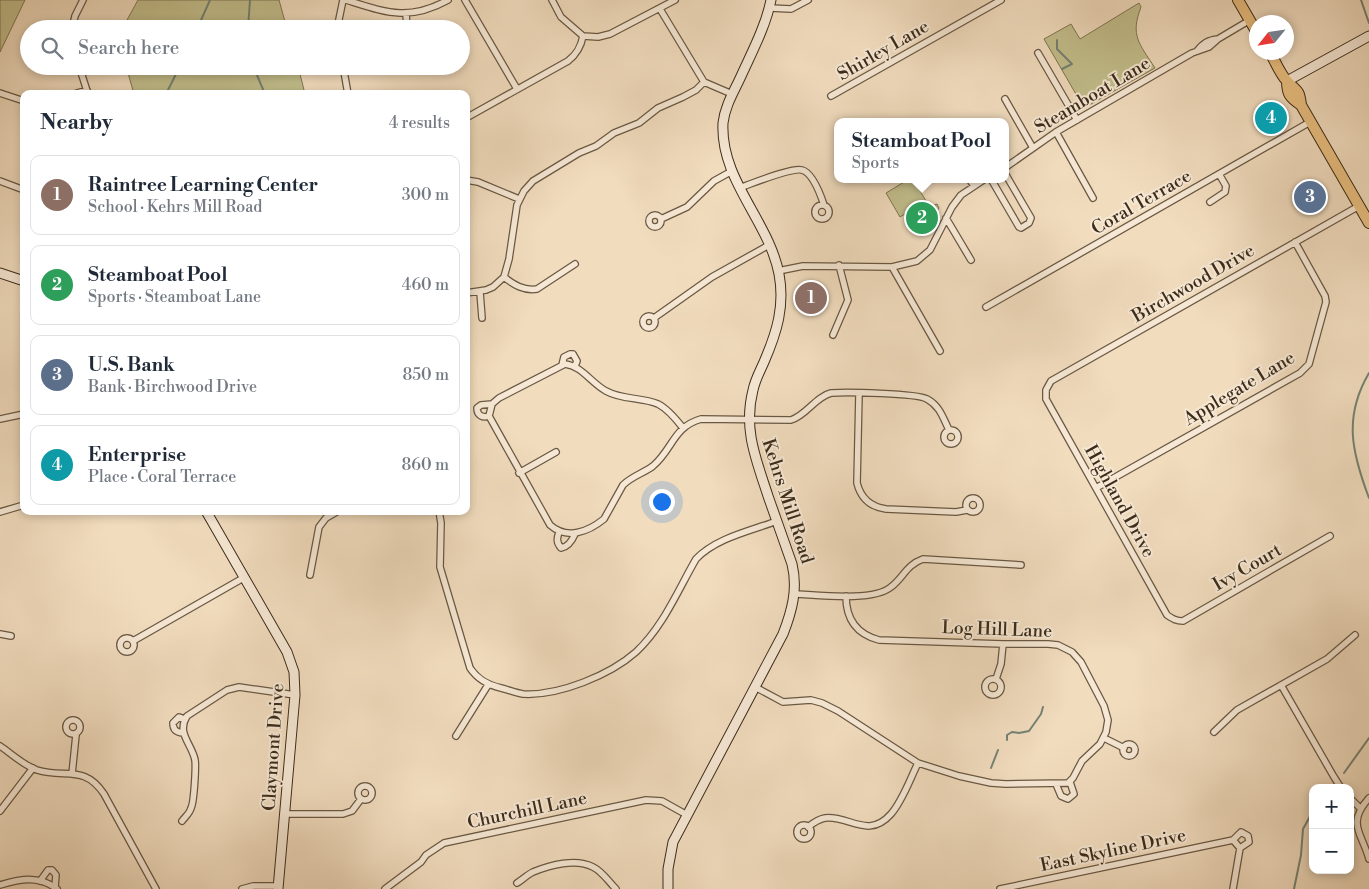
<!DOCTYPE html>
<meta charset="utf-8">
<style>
:root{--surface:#fff;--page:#f6f6f7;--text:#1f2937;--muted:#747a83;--line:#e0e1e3;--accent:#2563eb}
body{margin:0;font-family:"Libre Bodoni",serif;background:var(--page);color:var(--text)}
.controls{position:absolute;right:15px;bottom:15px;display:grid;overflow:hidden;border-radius:10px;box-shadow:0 2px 8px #0003}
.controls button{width:45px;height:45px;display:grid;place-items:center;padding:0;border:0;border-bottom:1px solid var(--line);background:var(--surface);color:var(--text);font:25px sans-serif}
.compass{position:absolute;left:1249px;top:15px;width:45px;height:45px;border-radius:50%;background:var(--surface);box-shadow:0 2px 8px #0003;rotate:240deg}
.you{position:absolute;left:661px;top:501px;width:18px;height:18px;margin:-12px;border:4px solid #fff;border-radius:50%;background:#1a73e8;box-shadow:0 0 0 8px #1a73e833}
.badge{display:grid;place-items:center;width:32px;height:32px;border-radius:50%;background:var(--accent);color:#fff;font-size:16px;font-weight:700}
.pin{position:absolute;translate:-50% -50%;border:2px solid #fff;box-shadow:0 1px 5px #0006}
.popup{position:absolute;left:834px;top:118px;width:175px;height:65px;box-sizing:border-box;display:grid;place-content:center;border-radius:10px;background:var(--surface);filter:drop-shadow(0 1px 4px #0005);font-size:16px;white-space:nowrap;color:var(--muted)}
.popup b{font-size:19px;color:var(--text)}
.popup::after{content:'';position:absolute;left:50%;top:100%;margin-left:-10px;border:10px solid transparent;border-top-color:var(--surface)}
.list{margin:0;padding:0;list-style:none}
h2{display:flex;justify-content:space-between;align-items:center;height:65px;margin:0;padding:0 20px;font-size:21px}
h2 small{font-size:16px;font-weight:400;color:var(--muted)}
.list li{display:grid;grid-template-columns:32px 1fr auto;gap:15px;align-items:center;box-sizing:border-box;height:80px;margin:0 10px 10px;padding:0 10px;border:1px solid var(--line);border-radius:10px}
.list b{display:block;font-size:19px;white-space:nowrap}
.list p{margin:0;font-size:16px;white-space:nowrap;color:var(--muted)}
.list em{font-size:16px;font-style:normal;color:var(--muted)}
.icon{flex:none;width:28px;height:28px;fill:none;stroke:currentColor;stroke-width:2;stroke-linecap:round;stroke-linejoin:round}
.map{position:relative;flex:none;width:1369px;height:889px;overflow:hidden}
.search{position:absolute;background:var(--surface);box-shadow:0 2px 8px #0003;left:20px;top:20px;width:450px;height:55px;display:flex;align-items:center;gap:12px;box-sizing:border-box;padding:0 18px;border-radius:28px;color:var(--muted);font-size:19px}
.panel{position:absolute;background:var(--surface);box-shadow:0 2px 8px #0003;left:20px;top:90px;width:450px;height:425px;border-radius:10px}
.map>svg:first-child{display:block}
</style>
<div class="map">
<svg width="1369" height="889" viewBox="0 0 1369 889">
<rect width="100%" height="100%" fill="#f1dcbe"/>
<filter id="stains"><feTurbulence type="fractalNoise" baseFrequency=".004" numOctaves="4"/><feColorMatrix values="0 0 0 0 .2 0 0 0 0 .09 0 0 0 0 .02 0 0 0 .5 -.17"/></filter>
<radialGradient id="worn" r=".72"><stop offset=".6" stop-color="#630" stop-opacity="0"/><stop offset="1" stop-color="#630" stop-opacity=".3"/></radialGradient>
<path fill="#c2be8c" stroke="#7f7553" d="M0,0H25L0,52Z
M138,0H279L287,29H122Z
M1139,3L1141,7C1130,36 1139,43 1155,68L1084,108L1044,39L1071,24L1080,39Z
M126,66H298L305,94H134Z
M909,179H913L926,201L900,217L886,193Z
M937,204L939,208L937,211L938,213L931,224L924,229V234L921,236L907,214L916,209L918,212Z"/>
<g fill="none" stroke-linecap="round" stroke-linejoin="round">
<path stroke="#758274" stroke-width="2" d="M1361,0L1369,23
M197,29L210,0
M248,29L250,0
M1057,40V49L1072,64L1062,69
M253,66L265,94
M166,94L180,66
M1369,373C1343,417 1352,453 1369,498
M1007,740V735L1012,732L1019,733L1029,731L1041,714L1043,707
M991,768L998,750
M1344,773L1369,738
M1294,889L1301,855L1303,829L1313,811"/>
<defs>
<path id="street" d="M346,0C385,12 408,22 448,0
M465,0L517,89
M552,0L561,17L583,36
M770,8L791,9L808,0
M660,9L704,82L732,94
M406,13L407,29
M72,29L75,16L83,0
M337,29L343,0
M1197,51C1203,43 1208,40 1218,39
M1038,53L1077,120
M79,66L88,94
M343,66L348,94
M0,93L24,101
M74,94L87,90
M831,96L1001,0
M1005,99L1033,148
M466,118L568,61C577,54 581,47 583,36L598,37L610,34L675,0
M1056,132L1093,198
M1006,167L1056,132L1192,53L1209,47L1218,39L1250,20
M969,179L974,186
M991,179L1019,227L1021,228L1029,223L1031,218L1006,175
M466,180L478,182L519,199
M0,181L24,190
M739,188C751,184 792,167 802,170C813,173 821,196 824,205
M1210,202L1225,192L1226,186L1219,174
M815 212a7 7 0 1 1 14 0a7 7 0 1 1-14 0Z
M649 221a6 6 0 1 1 12 0a6 6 0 1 1-12 0Z
M946,218L971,260
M661,219L687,207L714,181L732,171
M892,267L940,351
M778,271L803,266L892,267L917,261L930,250L952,207L961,195L985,179
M504,277C514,285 524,291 537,289L575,264
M480,292L482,318
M466,293L486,290L493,287L504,277L509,259L517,205L524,191L533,181L579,153L596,146L614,133L639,123L658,108L683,97L696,90L704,82
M986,307L1310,122
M643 322a6 6 0 1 1 12 0a6 6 0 1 1-12 0Z
M654,318L712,277L769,245
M833,335L848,300L839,265
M562,365L564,357L570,354H573L577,361L575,366
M859,394L857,483C861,499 871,507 886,509L956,512L967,510
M489,416C483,418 477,416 477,408L481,405L492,404
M0,419L24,414
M683,428C676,419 668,409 658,404C641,397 622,400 606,391C591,383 582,366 565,364L499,398L492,404L489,416L550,525C567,540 588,532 604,519L623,485C632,476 644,473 653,466C673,449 673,427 701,419L791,420C807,415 815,397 831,393C846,392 916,393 927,399C940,406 943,418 949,430
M944 437a7 7 0 1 1 14 0a7 7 0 1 1-14 0Z
M519,473L556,452
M1096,488L1300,373L1309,364L1326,302L1325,296L1295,242
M966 505a7 7 0 1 1 14 0a7 7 0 1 1-14 0Z
M439,511L441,523L440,567L470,668C478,680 488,685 501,688C509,690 516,693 523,694C559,696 610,675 636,652C663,627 678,590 696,559C716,538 750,531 777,521
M0,512L24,505
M559,532C557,538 556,542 561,548C568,547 572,541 575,534
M1330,536L1183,621C1176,621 1173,619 1167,615L1046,399V390L1051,381L1359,206
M310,575L319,527L326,518L338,511
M795,594C818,595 873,602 891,587C904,577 906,565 923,559L1021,565
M0,634L11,636
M120 645a7 7 0 1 1 14 0a7 7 0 1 1-14 0Z
M133,641L245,577
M996,679L1001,664L1003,644
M985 687a8 8 0 1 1 16 0a8 8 0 1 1-16 0Z
M1281,685L1334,777L1341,788
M755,687L783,702L811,700L822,703L838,711L918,763L959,776L991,783L1006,784L1068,783L1073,778L1082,761L1100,744L1106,732L1108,720L1104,706L1081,662L1072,652L1058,645L1048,644H1003L879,640C856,634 846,619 846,596
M66 727a7 7 0 1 1 14 0a7 7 0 1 1-14 0Z
M1214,732L1237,710L1327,659L1355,635
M183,733C176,732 173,730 173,723L179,717L185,719
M456,736L488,685
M1104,738L1124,748
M1123 750a6 6 0 1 1 12 0a6 6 0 1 1-12 0Z
M0,746C12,754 23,765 37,770C65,779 84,764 104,794L156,889
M72,774L76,735
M1056,784L1061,796L1068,799L1074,794L1070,782
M358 793a7 7 0 1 1 14 0a7 7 0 1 1-14 0Z
M1350,798L1360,808
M1369,798C1346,824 1362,833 1369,859
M0,811L33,768
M284,814H343L352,811L361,799
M182,821C185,817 190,813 191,808C194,803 196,767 195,760C192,744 176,733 187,716L227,690L239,687L295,695
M797 832a7 7 0 1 1 14 0a7 7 0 1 1-14 0Z
M808,827C813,823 819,819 825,818C849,815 868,840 891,814C903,800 910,779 918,763
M1233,840L1241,832L1248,836L1249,842L1240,848
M40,881L48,870H52L56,875L55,887
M517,883C522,880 527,875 533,872C550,865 576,858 593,867C603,872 608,881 616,889
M0,885C20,879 39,875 57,889
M242,889L253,886H278
M385,889L421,862L426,855L444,843L646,800L662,801L687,815
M1000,889L1233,840
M1233,889L1240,848L1233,840"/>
<path id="secondary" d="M1287,81L1369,36
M0,273L24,281
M206,511L287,652L294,672L295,695L278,889
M668,889V869L673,842L783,634C792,611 798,589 792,564C784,541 776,519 768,496C756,459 743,429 753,390C755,380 760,371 764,362C777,332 785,306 779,274C769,221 720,180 723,123C725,105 735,90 742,74C753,50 766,25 771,0"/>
<path id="highway" d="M1238,0L1256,31
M1270,52C1275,61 1280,74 1287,81C1297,92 1299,88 1301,105L1369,223
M1287,81C1287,94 1290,98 1301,105"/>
</defs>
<use href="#street" stroke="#695843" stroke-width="8"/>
<use href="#secondary" stroke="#3c2c1a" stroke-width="11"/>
<use href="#highway" stroke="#3c2c1a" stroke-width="12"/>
<use href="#street" stroke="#f6e8d5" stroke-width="5.5"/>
<use href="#secondary" stroke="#f6e8d5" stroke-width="9"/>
<use href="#highway" stroke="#e8be7f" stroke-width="10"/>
</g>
<g text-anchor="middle" stroke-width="4" stroke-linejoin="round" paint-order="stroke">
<g font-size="18" fill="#3c2c1a" stroke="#f6e8d5">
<text transform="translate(883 50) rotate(-30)" y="6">Shirley Lane</text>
<text transform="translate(1092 95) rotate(-31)" y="6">Steamboat Lane</text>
<text transform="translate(1141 202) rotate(-30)" y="6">Coral Terrace</text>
<text transform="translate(1193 283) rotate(-30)" y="6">Birchwood Drive</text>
<text transform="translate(1239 388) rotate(-31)" y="6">Applegate Lane</text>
<text transform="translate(788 501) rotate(72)" y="6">Kehrs Mill Road</text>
<text transform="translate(1120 501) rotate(61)" y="6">Highland Drive</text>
<text transform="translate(1247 567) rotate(-30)" y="6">Ivy Court</text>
<text transform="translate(997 629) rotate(2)" y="6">Log Hill Lane</text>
<text transform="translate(273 747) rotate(-86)" y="6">Claymont Drive</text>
<text transform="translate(527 810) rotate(-12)" y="6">Churchill Lane</text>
<text transform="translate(1113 850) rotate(-12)" y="6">East Skyline Drive</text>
</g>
</g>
<rect width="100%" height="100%" filter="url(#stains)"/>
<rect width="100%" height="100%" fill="url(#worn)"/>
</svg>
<div class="controls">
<button>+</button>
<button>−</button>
</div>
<svg class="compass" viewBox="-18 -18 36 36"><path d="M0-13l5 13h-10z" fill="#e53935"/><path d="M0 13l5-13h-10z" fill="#747a83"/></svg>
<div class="you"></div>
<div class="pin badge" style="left:811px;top:298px;background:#8d6e63">1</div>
<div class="pin badge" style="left:922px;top:218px;background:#2e9e5b">2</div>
<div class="popup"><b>Steamboat Pool</b>Sports</div>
<div class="pin badge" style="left:1310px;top:197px;background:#5c6f8a">3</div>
<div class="pin badge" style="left:1271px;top:118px;background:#0f9aa8">4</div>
<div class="search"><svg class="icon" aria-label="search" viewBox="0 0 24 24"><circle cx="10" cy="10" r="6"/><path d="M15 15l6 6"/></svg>Search here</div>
<section class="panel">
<h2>Nearby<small>4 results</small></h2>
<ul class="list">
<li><span class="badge" style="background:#8d6e63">1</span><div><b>Raintree Learning Center</b><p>School · Kehrs Mill Road</p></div><em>300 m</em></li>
<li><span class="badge" style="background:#2e9e5b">2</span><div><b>Steamboat Pool</b><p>Sports · Steamboat Lane</p></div><em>460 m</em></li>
<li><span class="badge" style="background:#5c6f8a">3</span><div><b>U.S. Bank</b><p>Bank · Birchwood Drive</p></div><em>850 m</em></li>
<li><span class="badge" style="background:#0f9aa8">4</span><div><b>Enterprise</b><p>Place · Coral Terrace</p></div><em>860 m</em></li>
</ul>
</section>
</div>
